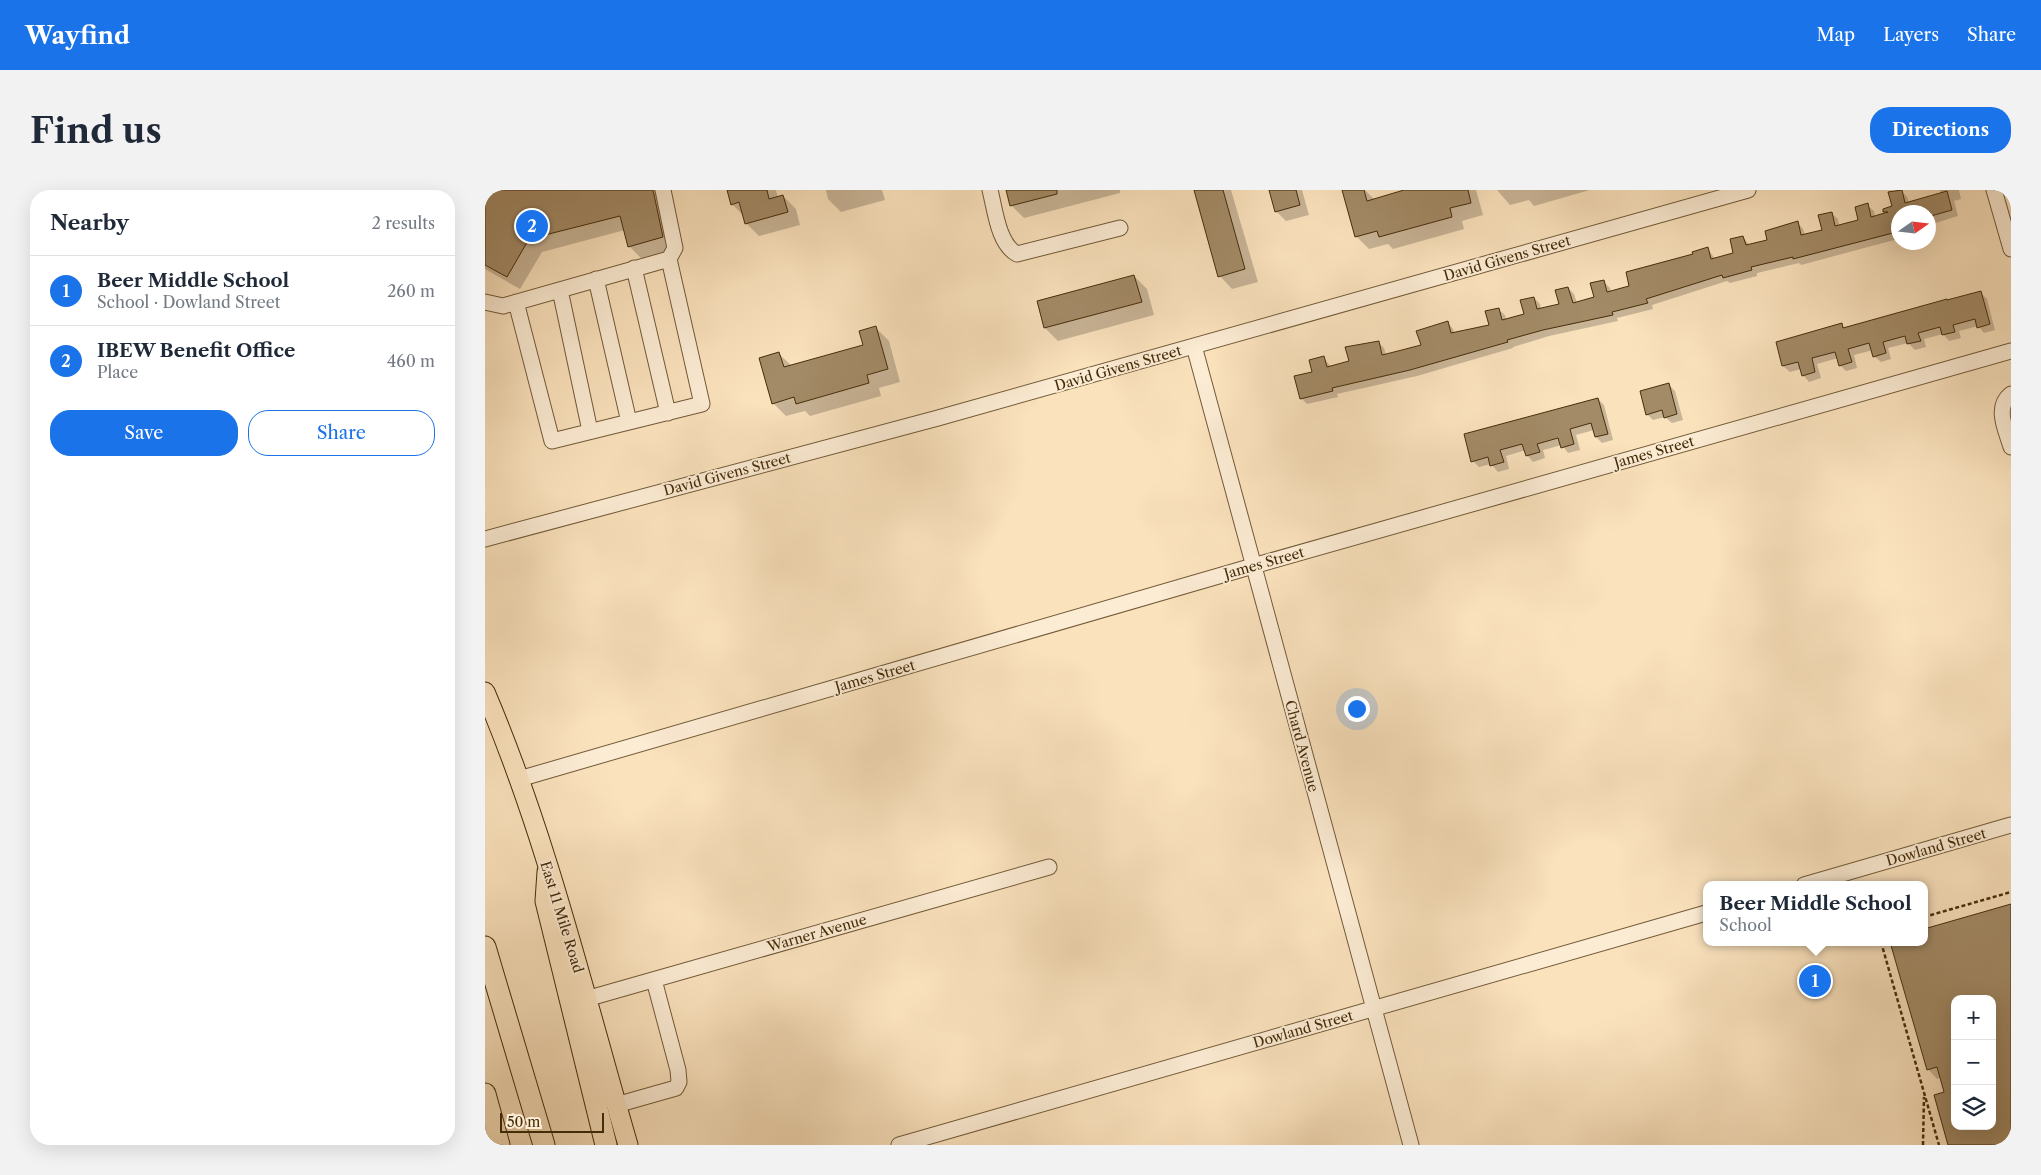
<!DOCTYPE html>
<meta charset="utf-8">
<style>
:root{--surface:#fff;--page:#f2f2f3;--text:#1f2937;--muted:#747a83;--line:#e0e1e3;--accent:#1a73e8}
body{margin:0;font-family:"Libre Caslon Text",serif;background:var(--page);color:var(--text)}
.controls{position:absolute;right:15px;bottom:15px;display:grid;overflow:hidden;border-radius:10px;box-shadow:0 5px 20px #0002}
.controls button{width:45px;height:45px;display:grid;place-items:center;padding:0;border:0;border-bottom:1px solid var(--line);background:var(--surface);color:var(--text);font:25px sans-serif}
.compass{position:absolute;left:1406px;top:15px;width:45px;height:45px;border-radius:50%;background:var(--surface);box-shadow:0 5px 20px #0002;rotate:76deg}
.scale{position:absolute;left:15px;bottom:12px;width:104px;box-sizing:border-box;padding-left:5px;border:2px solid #452d0a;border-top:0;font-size:14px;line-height:18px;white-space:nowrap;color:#452d0a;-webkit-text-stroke:4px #fcecd4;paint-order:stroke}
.you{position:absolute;left:871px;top:518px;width:18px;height:18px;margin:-12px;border:4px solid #fff;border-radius:50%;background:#1a73e8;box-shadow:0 0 0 8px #1a73e833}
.badge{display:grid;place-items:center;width:32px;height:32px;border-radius:50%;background:var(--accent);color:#fff;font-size:16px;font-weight:700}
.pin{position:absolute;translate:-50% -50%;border:2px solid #fff;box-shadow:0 1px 5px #0006}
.popup{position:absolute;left:1218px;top:691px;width:225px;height:65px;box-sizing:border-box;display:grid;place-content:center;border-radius:10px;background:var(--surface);filter:drop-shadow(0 1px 4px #0005);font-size:16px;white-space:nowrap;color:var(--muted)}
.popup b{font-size:19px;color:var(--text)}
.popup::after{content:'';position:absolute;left:50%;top:100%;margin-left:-10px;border:10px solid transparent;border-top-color:var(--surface)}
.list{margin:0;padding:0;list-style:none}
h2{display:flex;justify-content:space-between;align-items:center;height:65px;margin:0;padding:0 20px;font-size:21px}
h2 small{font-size:16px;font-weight:400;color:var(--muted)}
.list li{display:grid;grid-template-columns:32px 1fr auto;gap:15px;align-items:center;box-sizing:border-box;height:70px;padding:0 20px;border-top:1px solid var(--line)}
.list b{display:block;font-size:19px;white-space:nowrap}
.list p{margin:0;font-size:16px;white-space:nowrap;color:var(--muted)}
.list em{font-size:16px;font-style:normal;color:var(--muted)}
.actions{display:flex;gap:10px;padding:15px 20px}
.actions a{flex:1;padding:11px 0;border:1px solid var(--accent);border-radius:20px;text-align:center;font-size:18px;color:var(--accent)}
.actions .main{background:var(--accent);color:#fff}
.icon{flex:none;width:28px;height:28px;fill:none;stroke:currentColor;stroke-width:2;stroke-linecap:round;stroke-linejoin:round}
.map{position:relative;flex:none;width:1526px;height:955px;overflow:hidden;border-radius:20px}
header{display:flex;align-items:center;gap:30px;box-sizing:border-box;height:70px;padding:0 25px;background:var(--accent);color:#fff}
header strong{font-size:24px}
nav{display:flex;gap:28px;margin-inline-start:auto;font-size:18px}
.intro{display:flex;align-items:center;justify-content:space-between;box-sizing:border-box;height:120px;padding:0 30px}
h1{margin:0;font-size:35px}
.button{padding:12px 22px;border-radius:20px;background:var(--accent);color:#fff;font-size:18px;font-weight:700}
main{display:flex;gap:30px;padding:0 30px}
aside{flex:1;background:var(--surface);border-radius:20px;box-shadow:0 5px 20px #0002}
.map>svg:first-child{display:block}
</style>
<header>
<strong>Wayfind</strong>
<nav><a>Map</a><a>Layers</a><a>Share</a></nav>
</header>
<div class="intro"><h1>Find us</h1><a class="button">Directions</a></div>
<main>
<aside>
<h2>Nearby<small>2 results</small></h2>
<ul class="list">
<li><span class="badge">1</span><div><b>Beer Middle School</b><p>School · Dowland Street</p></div><em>260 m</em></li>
<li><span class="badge">2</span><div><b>IBEW Benefit Office</b><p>Place</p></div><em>460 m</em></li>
</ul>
<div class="actions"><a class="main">Save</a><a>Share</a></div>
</aside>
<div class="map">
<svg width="1526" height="955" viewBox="0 0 1526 955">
<rect width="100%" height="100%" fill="#fae2bd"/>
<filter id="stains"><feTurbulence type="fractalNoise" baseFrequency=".004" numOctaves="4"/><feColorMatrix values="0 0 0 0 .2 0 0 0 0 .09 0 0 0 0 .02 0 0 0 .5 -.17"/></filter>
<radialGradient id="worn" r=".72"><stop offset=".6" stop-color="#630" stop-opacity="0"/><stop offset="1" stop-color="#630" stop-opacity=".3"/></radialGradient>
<path fill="#0003" fill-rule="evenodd" d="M0,0H177L190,60L157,69L144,56L140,40L57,62L35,99L0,79Z
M243,0H291L293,8L298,6L311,19L315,35L274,46L261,33L259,26L247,14Z
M341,0H397L400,10L356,22L343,9Z
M523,0H635V3L539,28L527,16Z
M710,0H746L773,92L747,99L735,86Z
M786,0H817L824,25L801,31L791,21Z
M866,0H880L890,10L924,0H991L998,25L977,31L979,39L908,59L903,54L884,59L871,46Z
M1012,0H1105L1049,16L1044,10L1025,15Z
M1416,0L1422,7L1424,13L1456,4L1455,0H1474L1476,9L1469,11L1473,26L1444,35V22H1414L1413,49L1316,75L1314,73L1272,83V86L1245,93L1242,91L1167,115L1168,119L1132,128L1133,131L1064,146L1028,157V158L932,186L852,204L853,207L822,214L816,208L839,168L846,177L865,172L893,152L899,158L901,165L937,156L962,132L968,139L970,144L1005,136L1013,119L1020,125L1021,130L1041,125L1049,108L1055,114L1056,120L1075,115L1083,98L1089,104L1092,113L1111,108L1118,91L1125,98L1126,102L1146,97L1223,59L1230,69L1250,64L1258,47L1265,56L1284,51L1312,32L1318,39L1320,45L1339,40L1346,23L1353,29L1354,36L1374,31L1382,15L1389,21L1390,27L1410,22Z
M649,86L662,99L669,125L573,151L560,138L554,112Z
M1496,103L1502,109L1510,140L1499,143L1493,136L1474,141L1476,148L1464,151L1458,144L1439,149L1441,157L1430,160L1423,153L1403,158L1406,169L1396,172L1389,166L1388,160L1369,165L1372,178L1361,181L1355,175L1353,168L1332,174L1336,188L1324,192L1318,185L1316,179L1305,182L1298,176L1356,135L1360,138Z
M391,138L404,151L415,192L394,198L396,206L325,226L320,221L301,226L288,213L294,164L307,176L379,156Z
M1183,194L1190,201L1198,230L1187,233L1180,227L1168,230L1162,224Z
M1113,209L1119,215L1128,250L1117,253L1111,247L1109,240L1091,245L1095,260L1083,263L1077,255L1058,260L1060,268L1048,272L1042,265L1041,260L1021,266L1024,279L1013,282L1006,274L994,277L988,271Z
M1526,715V955H1465L1461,903L1456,887L1452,889L1443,879L1439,741ZM1470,809H1507V936H1470Z"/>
<path fill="#a38b67" stroke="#452d0a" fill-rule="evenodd" d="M0,0H168L178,47L143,57L135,26L44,49L22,87L0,75Z
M242,0H282L284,9L298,5L303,22L260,34L254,12L246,15Z
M521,0H572V4L525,16Z
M709,0H738L760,79L733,87Z
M784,0H811L815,15L790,22Z
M857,0H879L882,11L919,0H983L986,13L965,18L967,27L894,47L892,41L870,47Z
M1417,0L1420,13L1462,1L1467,20L1446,26L1445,22H1414V37L1406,38L1408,43L1308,69V67L1266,77L1267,80L1238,88L1237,85L1161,109L1163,113L1127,122L1128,125L1058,140L1022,150L1023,152L925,180L847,198L848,201L815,209L809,186L827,182L824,170L839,166L842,177L864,171L860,157L894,151L897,165L913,161L936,155L931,141L963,131L966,143L1004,135L1000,121L1014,118L1017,130L1039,124L1035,110L1049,107L1052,119L1074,114L1070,100L1083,97L1088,113L1109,107L1105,93L1119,90L1122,102L1144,96L1141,82L1208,64L1207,62L1223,57L1226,69L1248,63L1245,49L1258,46L1261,55L1282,50L1280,41L1313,31L1316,45L1337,40L1333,25L1347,22L1350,36L1373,30L1370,17L1383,13L1386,27L1403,22H1398V19L1407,16L1403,2Z
M649,85L657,112L559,138L552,111Z
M1496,101L1505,134L1492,138L1490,129L1468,135L1470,142L1457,145L1455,137L1433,143L1436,151L1422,154L1420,146L1398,152L1401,163L1388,167L1384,153L1363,159L1367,172L1354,176L1350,162L1327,168L1330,182L1317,186L1313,172L1297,176L1291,152L1357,133L1358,138L1462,109V110Z
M391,136L403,179L382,185L384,193L311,214L309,207L287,214L274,168L294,162L299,177L378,155L374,141Z
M1184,193L1192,224L1179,228L1177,220L1161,225L1155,201Z
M1113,208L1123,244L1110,247L1106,233L1085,239L1089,254L1076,258L1073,248L1052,254L1055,262L1041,266L1037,254L1015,260L1019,272L1005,276L1003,267L986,272L979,244Z
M1526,714V955H1463L1449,905L1459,902L1452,877L1442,880L1405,752H1439V739ZM1470,809H1507V936H1470Z"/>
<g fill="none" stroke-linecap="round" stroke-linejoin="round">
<defs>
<path id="minor" d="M505,0C510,19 513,54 532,64L635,38
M1509,0L1526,59
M149,78L183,223
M111,89L144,232
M75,100L105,241
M0,112L18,116L184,69L190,58L178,0
M31,112L67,251L217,214L184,69
M709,156L926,955
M1526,204C1509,217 1521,240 1526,257
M0,349L453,228L1263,0
M34,589L768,376L1526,161
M1319,695L1526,635
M101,809L564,677
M131,915L191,898L194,892L193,880L169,790
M414,955L1221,723"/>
<path id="major" d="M0,502C62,647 99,804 143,955"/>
<path id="highway" d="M63,682L61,711L121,955
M0,757L59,955
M0,904L14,955"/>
</defs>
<use href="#minor" stroke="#725a37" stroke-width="17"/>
<use href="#major" stroke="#452d0a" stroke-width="21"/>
<use href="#highway" stroke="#452d0a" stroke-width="23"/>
<path stroke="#452d0a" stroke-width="2.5" stroke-dasharray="4 2.5" stroke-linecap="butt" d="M1439,727L1526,702
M1396,752L1454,955
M1438,955L1439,907"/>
<use href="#minor" stroke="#fcecd4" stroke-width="15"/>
<use href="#major" stroke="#fae2bd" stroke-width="19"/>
<use href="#highway" stroke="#fae2bd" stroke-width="21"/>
</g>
<g text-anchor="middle" stroke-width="4" stroke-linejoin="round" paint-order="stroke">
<g font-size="14" fill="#452d0a" stroke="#fcecd4">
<text transform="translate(1022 68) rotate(-16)" y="5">David Givens Street</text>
<text transform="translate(633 178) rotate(-16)" y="5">David Givens Street</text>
<text transform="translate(1169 262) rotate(-16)" y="5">James Street</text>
<text transform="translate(242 284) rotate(-15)" y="5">David Givens Street</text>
<text transform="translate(779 373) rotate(-16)" y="5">James Street</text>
<text transform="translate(390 486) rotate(-16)" y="5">James Street</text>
<text transform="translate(817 556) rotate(75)" y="5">Chard Avenue</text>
<text transform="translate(1451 657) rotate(-16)" y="5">Dowland Street</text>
<text transform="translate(77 727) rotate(73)" y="5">East 11 Mile Road</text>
<text transform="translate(332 743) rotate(-16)" y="5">Warner Avenue</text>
<text transform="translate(818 839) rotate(-16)" y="5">Dowland Street</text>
</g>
</g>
<rect width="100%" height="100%" filter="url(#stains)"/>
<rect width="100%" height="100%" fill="url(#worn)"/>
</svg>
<div class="controls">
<button>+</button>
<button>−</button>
<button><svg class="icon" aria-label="layers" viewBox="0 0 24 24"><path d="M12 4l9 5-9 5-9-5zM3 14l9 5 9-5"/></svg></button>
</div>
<svg class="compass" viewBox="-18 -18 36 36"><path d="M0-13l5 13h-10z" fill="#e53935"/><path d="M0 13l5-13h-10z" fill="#747a83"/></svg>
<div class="scale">50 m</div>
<div class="you"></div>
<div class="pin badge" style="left:1330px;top:791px">1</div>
<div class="popup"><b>Beer Middle School</b>School</div>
<div class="pin badge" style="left:47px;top:36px">2</div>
</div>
</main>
